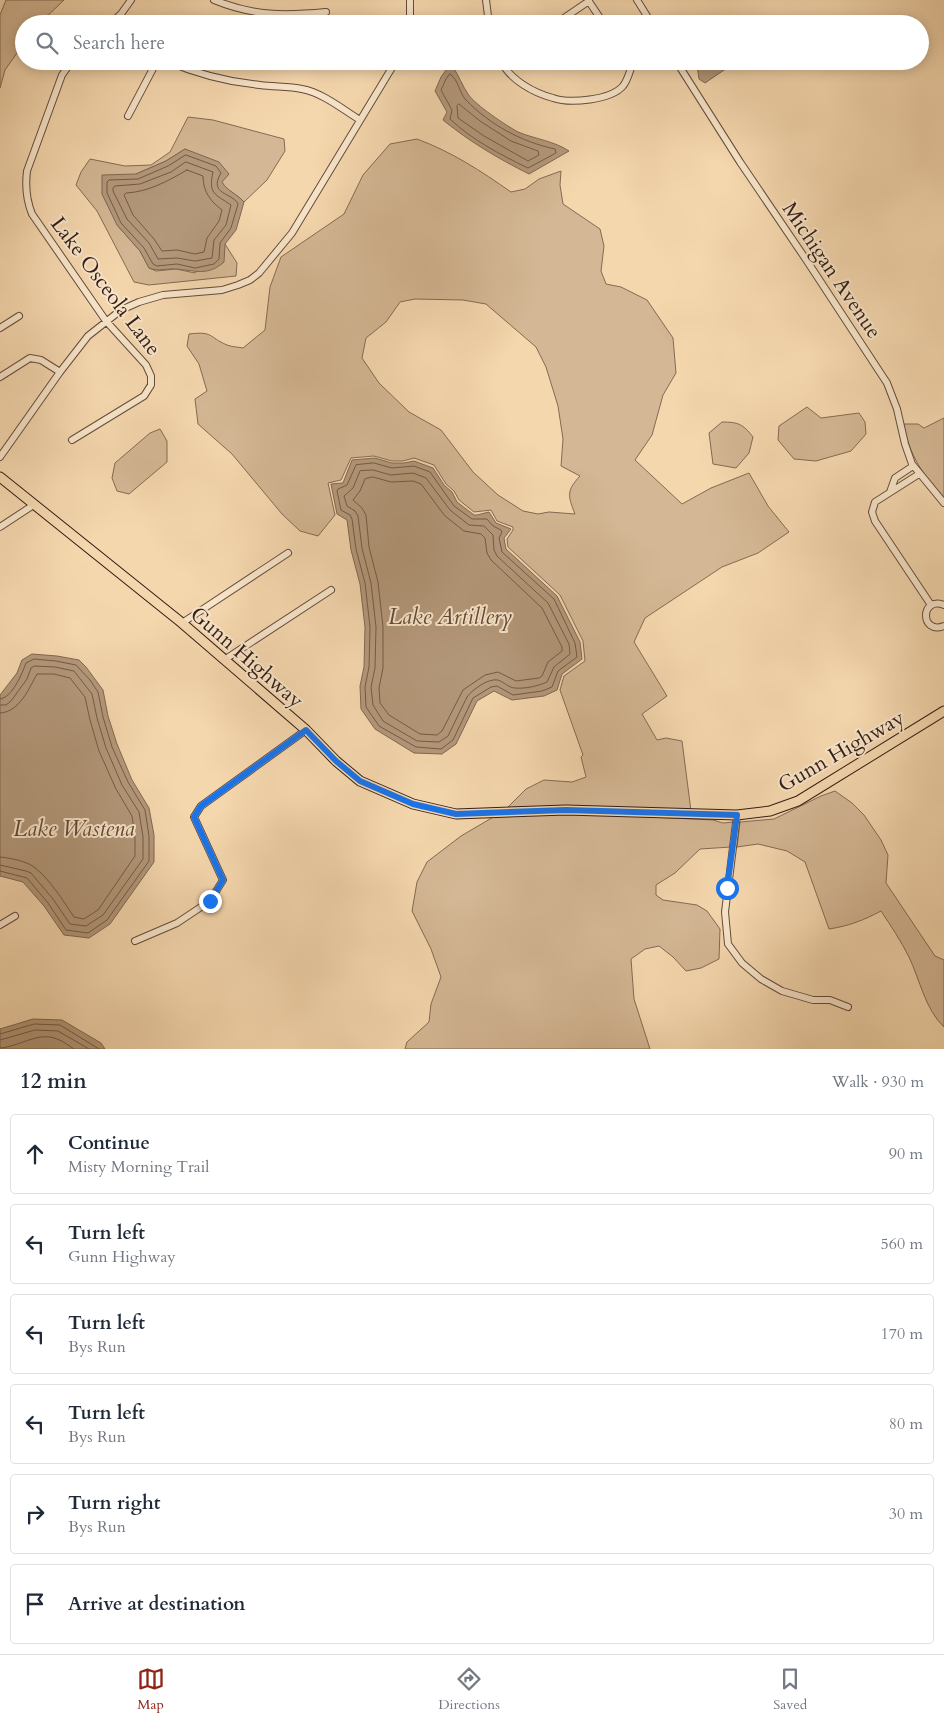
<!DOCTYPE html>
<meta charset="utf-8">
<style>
:root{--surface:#fff;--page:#f2f2f3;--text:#1f2937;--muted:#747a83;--line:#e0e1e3;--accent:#8f2418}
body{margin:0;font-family:Cardo,serif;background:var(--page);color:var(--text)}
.stop{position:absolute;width:15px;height:15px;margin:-11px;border:4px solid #1a73e8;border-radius:50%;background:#fff}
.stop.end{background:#1a73e8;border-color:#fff;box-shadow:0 1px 5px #0008}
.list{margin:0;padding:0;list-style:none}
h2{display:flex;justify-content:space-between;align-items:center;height:65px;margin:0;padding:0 20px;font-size:21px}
h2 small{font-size:16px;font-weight:400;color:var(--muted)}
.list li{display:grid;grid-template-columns:32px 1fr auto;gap:15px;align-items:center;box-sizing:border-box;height:80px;margin:0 10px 10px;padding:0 10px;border:1px solid var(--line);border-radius:5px}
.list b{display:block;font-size:19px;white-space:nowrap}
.list p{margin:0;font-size:16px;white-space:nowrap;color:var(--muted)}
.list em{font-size:16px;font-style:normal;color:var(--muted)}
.icon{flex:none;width:28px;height:28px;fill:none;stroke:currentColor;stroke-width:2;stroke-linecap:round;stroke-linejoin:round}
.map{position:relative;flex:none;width:944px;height:1049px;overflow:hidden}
.search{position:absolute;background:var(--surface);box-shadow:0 2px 12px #0003;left:15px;right:15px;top:15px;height:55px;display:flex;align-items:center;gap:12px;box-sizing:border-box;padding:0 18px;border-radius:28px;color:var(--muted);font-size:19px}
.sheet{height:605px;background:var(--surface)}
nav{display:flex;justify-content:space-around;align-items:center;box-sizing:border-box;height:70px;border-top:1px solid var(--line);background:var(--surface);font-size:14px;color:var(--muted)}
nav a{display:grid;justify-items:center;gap:2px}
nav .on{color:var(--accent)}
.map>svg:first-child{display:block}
</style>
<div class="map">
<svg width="944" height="1049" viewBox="0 0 944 1049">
<rect width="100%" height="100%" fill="#f5d7ae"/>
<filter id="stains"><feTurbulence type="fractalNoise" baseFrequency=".004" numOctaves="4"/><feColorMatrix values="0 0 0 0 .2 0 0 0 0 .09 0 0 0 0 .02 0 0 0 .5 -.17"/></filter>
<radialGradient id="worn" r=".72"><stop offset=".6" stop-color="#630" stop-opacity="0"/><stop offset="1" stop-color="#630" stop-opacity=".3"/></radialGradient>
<path fill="#d4b794" stroke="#846a54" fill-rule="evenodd" d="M6,0H64L39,24H24V43L5,70L0,88V15Z
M188,117L213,120L284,139L285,151L267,180L244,202C236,193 228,192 221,182L229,174L185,149L166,161L136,174L117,225L140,251L149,268L156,271L176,269L195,273L225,244L237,263L236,276L149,285L134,282L97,211L76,185L81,172L90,159L125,166L151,165L170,152Z
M417,139C452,152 481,171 511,192L525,189L539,179L561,171L560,185L563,204L600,229L604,246L601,271L606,284L621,287L647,300L673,338L676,373L663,395L652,435L635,460L682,504L711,488L749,473L768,506L789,532L758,553L722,567L645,618L634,642L667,696L642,714L657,740L666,738L682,741L691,811L506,809L526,789L544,780L572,782L586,777L581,757L583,755L560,690L564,676L585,661L583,641L560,595L508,547L507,539L513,530V527L497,521L491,510L474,512L459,500L454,491L446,484L434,465L414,458L403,461H392L374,456L351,458L341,480L328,483L335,515L318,536L300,531L282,514L232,454L198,424L195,399L207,391L199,364L187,346L189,334C214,331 208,337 227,345C232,347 238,347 243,348L265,330L270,287L281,257L344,214L363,175L390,144ZM415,299L463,300L486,304L536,347L546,367L558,406L563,439L561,466L580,476C566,491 568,496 575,514L549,512L538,514L523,511L498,495L473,472L441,430L409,412L379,383L362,358L366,338L386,322L400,302Z
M807,407L821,418L859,413L865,422L866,434L851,451L816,461L794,459L778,440L779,426Z
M944,418V499C922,473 911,458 903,424H918L924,428Z
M722,422C738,422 743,424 753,437L749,453L736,468L713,464L709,433Z
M160,429L167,441V462L129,494L117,491L112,478L115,463L150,433Z
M835,791L852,803L864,815L881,840L888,855L886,883L935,956L944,960V1027C925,1009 920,980 909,957C901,941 891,926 881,911C864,920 849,926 829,929L805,862L787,851L758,844L737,847L740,822L774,819L821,796Z
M567,813L713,820L723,823L734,822L731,847L700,849L675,873L656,885V895L663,900L697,905L707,911L720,929L719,959L701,968L686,971L673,957L659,946L645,949L631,959L634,999L650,1049H405L407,1042L429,1022L431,1004L441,977L431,949L412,911L417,882L427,862L461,836L495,816Z"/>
<path fill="#b3987a" stroke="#806751" d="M703,61H729L727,68L705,83L699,79L697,65Z
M449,66L453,67C459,76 462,85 468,94C475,105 507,126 518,132C535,139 554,141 569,151L529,174C499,159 470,142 443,120L447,112L435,91L441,77Z
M185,149L219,162L229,174L222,182C228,192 236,193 244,202L236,230L225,244L224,262C208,276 196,271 177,269C167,268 159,272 149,268L140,251L117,225L102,194V175L136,174L166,161Z
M375,458L392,463H404L414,461L433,468L444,485L452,492L457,502L474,515H477L489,512L496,523L511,529L504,538L506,549L557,596L580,642L582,659L562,674L557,690L544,696L512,700L494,691L477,701L456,744L442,754L414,753L375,729L361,709L360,686L364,667L365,627L360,584L351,550L347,520L337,514L331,484L343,483L352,460Z
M32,654L57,656L79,660L86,667L103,690L108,716L117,744L132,780L149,808L154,835V862L110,924L89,938L64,935L44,906L23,882L0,876V695L17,673L22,660Z
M33,1019L62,1020L101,1043L105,1049H0V1029Z"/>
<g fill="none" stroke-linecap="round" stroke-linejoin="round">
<path stroke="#745a47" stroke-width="1" d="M450,74C459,80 459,93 466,100C490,125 522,142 555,149L556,153L528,168C501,155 472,140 450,119L452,110L441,90L446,79Z
M459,104L480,121L511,141L538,151L539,155L528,161L484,136L458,118L457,106Z
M186,155L216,166L221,173C208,195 232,192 238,204L231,228L220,243L219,259L214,264L195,268L177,264L157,266L153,264L144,248L121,223L107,193V182L109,180L138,179L168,166Z
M186,162L213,172C208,194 215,194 231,205L226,225L214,240L212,258L195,261L177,258L158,259L149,243L127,219L113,191V188L115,186L140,184L171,172Z
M187,170L203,176C203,191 210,201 222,210L219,221L207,238L204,252L195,254L177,250L162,251L154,239L133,215L124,195L126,193C148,192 168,181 187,170Z
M374,463L392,468L414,466L430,472L454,506L472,519H487L493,526L501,530L502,532L499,538L502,552L554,599L575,643L577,657L558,671L552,687L542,691L513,695L497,686L491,687L473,698L453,740L441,749L416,747L379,726L366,707L365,687L369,667L370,627L365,583L356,549L352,519L350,515L341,510L337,491L338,489L347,485L356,465Z
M373,470L391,475L413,473L426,478L450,510L469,525L484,526L493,535L494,550L497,556L548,603L569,644L570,654L554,667L547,682C538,686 525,689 515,688C509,688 504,682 498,680C488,678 472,690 467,697L448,736L439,742L417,741L383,721L373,705L371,687L375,668L376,627L371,583L362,548L358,516L355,511L347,506L344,496L353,488L360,471Z
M373,477L391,482L413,481L421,484L445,516L464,531L481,534L485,538L487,553L491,560L542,608L562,647V651L548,662L542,676L539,678L516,681L498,672L485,675L463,690L442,731L437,735L420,734L389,715L380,703L379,688L383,668V627L378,582L369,547L366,515L362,508L353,500L360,491L365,479Z
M0,699C12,698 22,674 26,663L34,659L56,661L76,665L90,680L98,692L103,717L112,747L128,782L145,810L149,836V861L107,920L88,933L66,930L48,903L27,878L0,871
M0,705H6L11,701L27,679L31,668L34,666L55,667L74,671L92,694L97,718L106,748L122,785L139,812L143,837V859L103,915L86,926L70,924L53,899L31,873L26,871L0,865
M0,713C20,712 29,688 37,674H54L70,678L85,697L90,720L99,751L116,789L132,816L135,837V856L98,910L84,919L74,917C64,902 49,878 34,867C26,861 10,858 0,857
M0,1034L34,1024L60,1025L99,1049
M0,1040L35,1030L58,1031L89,1049
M0,1048C19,1047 38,1031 57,1039C63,1041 69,1046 74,1049"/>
<defs>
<path id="minor" d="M214,0C253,16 284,16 326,12
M410,0V24
M486,0L489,24
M588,0L604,24
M637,0L652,24
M564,18L589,1
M110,24L121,14L131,0
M72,61L62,75L27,171C25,187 26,199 32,214L106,321L146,365L151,376V385L144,396L72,440
M167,61C197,74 228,82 260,85C274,87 289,86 302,89C323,93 342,109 360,120
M501,61C510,80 534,93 553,98C570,104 611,100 623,86C627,81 629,74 631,68L629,61
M676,61L740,162L807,261L887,383L897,409L905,444L912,464L944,503
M128,116L157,61
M0,328L19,316
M0,377L30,358L41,360L60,372
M0,457L60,372L88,336L121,310L139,302L163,295L222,290L238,285L250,280L259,273L292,233L396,61
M919,474L875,502L872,512L875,521L931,605
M890,492L895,478L913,466
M0,527L35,504
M944,605C920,596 920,635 944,626
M182,623L288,553
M224,660L331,590
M737,815L725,912L728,944L742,963L761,979L782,991L813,1000H830L848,1007
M0,925L15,916
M135,941L177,923L210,901L223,880L194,817L201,806L306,730"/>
<path id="major" d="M0,477L182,623L306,730L336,761L360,781L413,804L456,814L566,810L737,815L770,811L798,801L944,711"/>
</defs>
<use href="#minor" stroke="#644c3a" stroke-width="8"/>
<use href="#major" stroke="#341d14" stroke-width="11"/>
<use href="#minor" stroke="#f8e5ca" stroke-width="6"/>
<use href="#major" stroke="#f5d7ae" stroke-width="9"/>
</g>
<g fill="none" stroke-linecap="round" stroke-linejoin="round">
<path stroke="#1a73e8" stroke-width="6" d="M210,901L223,880L194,817L201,806L306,730L336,761L360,781L413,804L456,814L566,810L737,815L727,888"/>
</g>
<g text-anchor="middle" stroke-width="4" stroke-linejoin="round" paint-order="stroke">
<g font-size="21" fill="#341d14" stroke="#f8e5ca">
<text transform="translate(832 270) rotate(56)" y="7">Michigan Avenue</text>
<text transform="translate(106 286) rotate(53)" y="7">Lake Osceola Lane</text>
<text transform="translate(247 657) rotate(41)" y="7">Gunn Highway</text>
<text transform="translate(841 751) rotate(-30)" y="7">Gunn Highway</text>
</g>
<g font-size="22" font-style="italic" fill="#604838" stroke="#f8e5ca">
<text x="450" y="624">Lake Artillery</text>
<text x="74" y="836">Lake Wastena</text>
</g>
</g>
<rect width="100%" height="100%" filter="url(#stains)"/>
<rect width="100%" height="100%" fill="url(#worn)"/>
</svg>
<div class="stop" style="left:727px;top:888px"></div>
<div class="stop end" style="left:210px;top:901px"></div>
<div class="search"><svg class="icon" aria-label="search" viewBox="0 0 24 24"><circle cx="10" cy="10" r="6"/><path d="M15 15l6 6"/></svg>Search here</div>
</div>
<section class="sheet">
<h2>12 min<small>Walk · 930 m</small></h2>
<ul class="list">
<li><svg class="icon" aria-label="ahead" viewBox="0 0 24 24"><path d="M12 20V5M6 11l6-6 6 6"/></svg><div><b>Continue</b><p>Misty Morning Trail</p></div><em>90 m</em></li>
<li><svg class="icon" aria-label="left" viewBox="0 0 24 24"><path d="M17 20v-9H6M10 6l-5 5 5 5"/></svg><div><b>Turn left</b><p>Gunn Highway</p></div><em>560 m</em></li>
<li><svg class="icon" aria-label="left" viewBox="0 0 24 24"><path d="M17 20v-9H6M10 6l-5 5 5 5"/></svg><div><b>Turn left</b><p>Bys Run</p></div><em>170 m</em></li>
<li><svg class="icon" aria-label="left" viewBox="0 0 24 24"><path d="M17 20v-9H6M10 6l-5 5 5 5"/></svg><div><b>Turn left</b><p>Bys Run</p></div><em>80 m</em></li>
<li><svg class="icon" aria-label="right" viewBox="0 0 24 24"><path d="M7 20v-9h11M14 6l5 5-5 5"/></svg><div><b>Turn right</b><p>Bys Run</p></div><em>30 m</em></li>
<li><svg class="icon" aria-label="arrive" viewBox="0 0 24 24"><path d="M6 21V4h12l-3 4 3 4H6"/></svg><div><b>Arrive at destination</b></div></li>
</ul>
</section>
<nav>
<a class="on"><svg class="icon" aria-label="map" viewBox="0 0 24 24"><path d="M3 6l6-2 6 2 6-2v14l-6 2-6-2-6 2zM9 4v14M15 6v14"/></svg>Map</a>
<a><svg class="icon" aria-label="directions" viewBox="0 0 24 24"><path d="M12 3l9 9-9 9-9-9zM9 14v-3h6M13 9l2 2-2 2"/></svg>Directions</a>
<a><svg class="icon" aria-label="saved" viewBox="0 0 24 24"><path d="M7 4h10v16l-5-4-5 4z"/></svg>Saved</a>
</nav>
